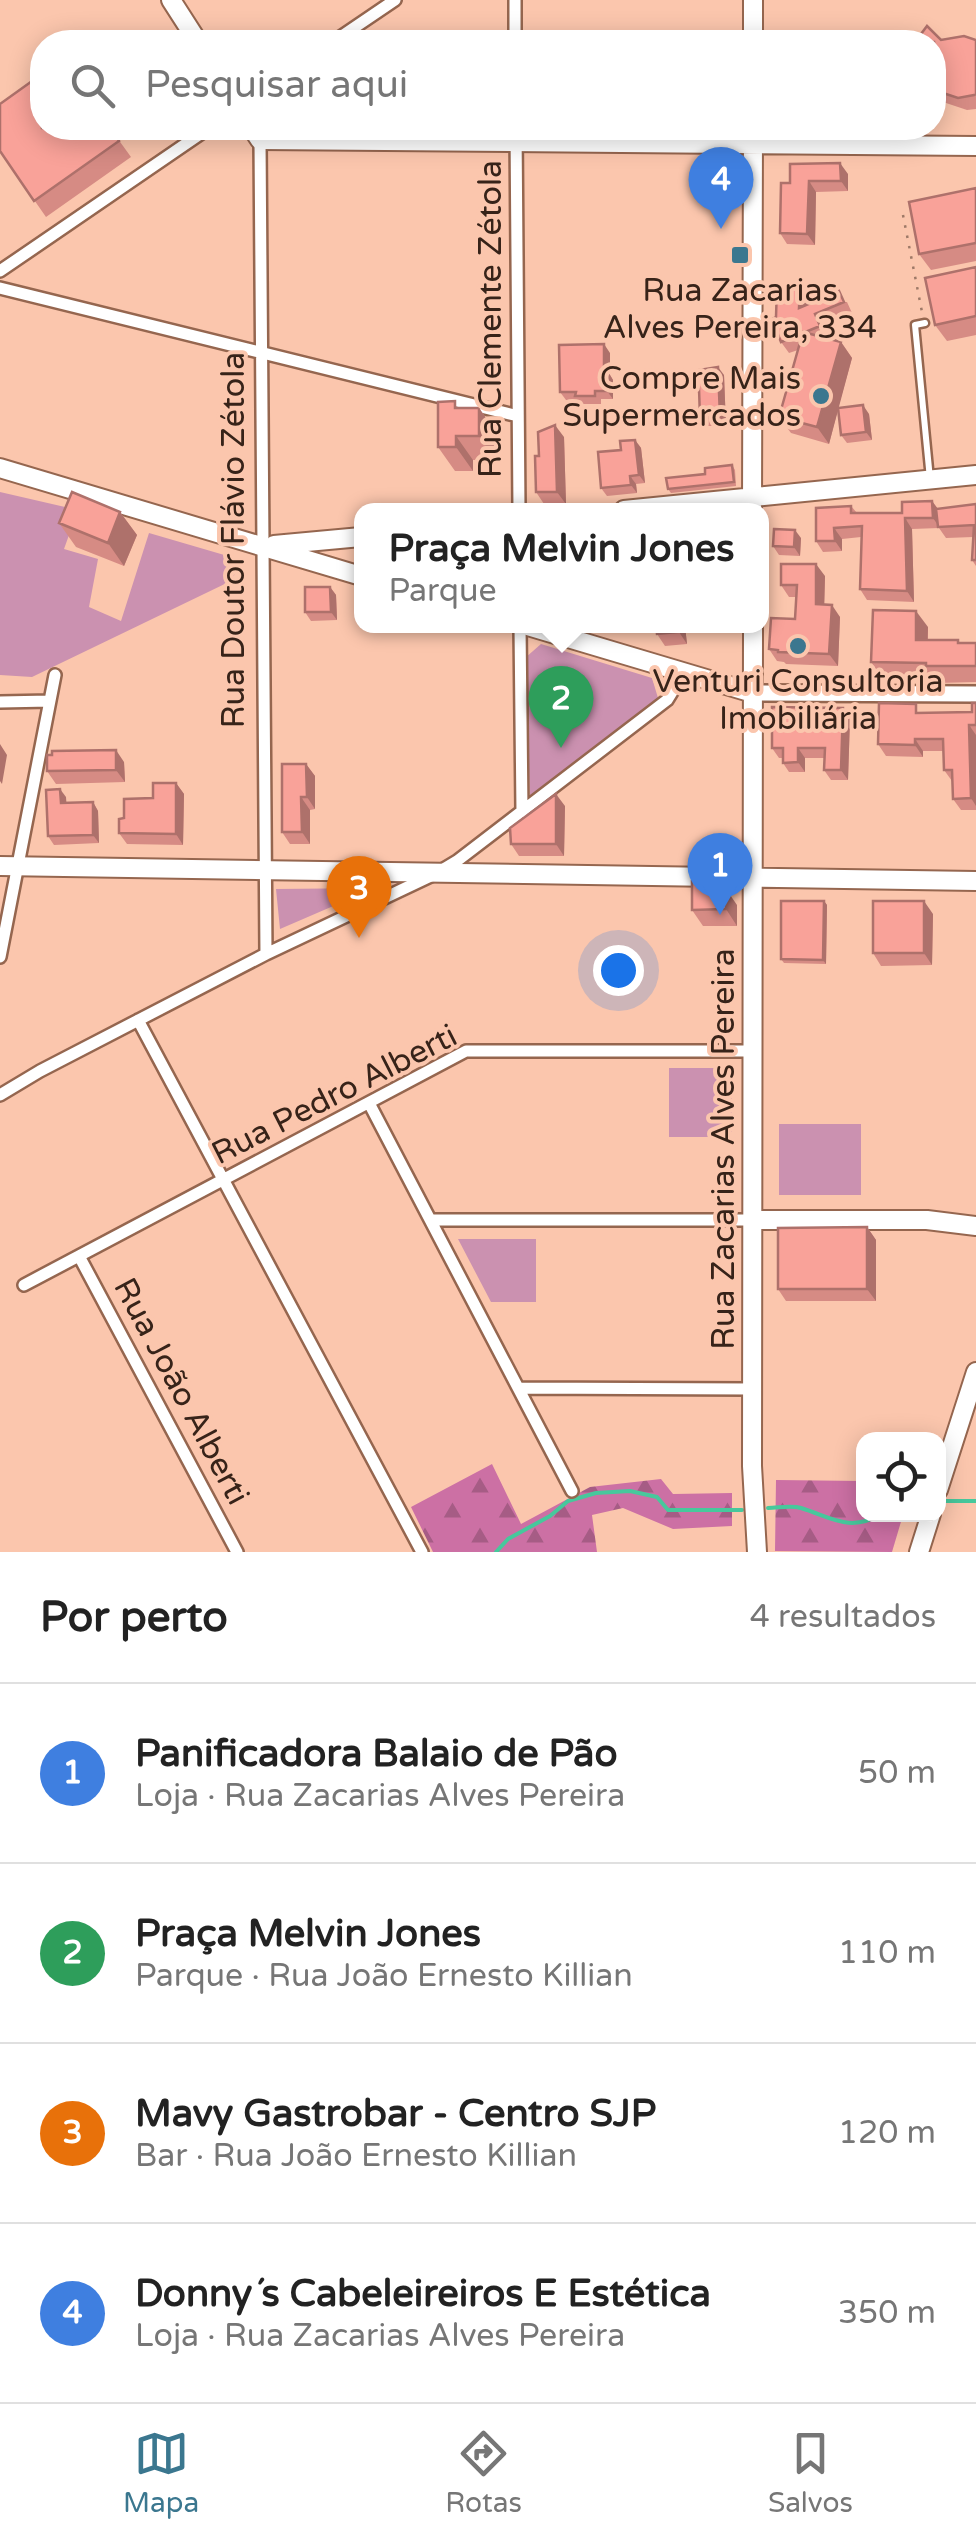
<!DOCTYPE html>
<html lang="pt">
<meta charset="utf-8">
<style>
:root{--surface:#fff;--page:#f2f2f2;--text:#222;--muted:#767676;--line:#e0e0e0;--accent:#3b778f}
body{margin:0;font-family:"Varela Round",sans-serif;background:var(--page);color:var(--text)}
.controls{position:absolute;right:30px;bottom:30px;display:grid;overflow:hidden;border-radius:20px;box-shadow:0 5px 25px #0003}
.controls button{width:90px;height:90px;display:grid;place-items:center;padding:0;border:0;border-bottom:2px solid var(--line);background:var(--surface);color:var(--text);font:50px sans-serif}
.you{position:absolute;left:618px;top:970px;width:35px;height:35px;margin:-25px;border:8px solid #fff;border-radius:50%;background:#1a73e8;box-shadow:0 0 0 15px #1a73e833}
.badge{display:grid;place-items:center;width:65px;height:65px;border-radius:50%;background:var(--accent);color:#fff;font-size:32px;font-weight:700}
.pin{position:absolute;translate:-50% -82px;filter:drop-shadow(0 2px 5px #0008)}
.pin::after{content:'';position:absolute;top:52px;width:35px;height:30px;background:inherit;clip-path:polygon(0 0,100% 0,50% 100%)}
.popup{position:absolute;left:354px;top:503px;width:415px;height:130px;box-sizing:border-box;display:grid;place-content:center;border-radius:20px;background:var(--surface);filter:drop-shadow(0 2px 8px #0005);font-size:32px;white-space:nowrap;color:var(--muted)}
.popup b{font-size:38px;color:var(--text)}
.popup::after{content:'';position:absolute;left:50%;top:100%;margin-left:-20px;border:20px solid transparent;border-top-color:var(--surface)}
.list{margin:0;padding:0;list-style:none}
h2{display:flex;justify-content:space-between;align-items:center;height:130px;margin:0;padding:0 40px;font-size:42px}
h2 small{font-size:32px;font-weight:400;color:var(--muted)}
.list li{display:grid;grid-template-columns:65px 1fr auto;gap:30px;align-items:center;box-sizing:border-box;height:180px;padding:0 40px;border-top:2px solid var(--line)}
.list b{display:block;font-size:38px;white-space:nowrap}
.list p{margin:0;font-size:32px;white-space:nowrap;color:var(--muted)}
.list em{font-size:32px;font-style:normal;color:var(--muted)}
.icon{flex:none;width:55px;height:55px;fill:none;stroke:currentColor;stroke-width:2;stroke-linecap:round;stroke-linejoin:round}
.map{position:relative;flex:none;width:976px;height:1552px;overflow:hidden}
.search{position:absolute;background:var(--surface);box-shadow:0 5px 25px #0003;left:30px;right:30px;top:30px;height:110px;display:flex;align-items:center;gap:25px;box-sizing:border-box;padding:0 35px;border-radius:40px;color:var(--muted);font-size:38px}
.sheet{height:850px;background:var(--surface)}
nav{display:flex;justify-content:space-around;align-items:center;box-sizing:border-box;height:140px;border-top:2px solid var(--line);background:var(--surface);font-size:28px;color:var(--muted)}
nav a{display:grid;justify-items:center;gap:5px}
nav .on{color:var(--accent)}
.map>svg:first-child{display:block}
</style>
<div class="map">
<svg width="976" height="1552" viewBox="0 0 976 1552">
<defs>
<pattern id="forest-firs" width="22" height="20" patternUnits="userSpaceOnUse" patternTransform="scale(2.5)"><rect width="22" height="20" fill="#cc70a4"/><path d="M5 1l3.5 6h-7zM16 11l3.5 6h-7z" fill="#a65c85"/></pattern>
</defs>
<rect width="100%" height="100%" fill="#fbc6ad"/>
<path fill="#cb91b0" d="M0,492L78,510L64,549L98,559L89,607L121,621L149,533L238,559L233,580L32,677L0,675Z
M541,644L652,678L658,698L530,798L525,658Z
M375,888L280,929L276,889Z
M669,1068H732V1137H669Z
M779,1124H861V1195H779Z
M458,1239H536V1302H491Z"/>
<path fill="url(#forest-firs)" d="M492,1464L521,1524L590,1487L661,1479L673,1494L732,1493V1526L673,1529L623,1508L592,1515L597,1552H433L411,1507Z
M776,1480L863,1481L864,1514L903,1515L892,1552L775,1551Z"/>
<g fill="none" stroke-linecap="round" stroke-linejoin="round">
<path stroke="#47c89c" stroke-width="4" d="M938,1501H976
M768,1508C778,1508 791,1505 801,1508C831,1517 850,1533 881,1514
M496,1552L508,1539L550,1516L568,1501L596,1493L630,1491L657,1497L668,1510H742"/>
<defs>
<path id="service" d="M925,323L915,325L930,479"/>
<path id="minor" d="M515,0V42
M333,42L395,0
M516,128L519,510
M260,140L266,954
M0,271L209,128
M0,288L518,416
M520,626L522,812
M0,702L50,701
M0,957L55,675
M138,1020L422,1552
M0,1095L40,1071L266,954L437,873L457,861L667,700L675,687L679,671
M369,1103L572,1491
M431,1220H753
M79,1256L237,1552
M24,1285L466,1051H753
M518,1388L752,1389"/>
<path id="tertiary" d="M753,693L976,694"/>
<path id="secondary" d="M171,0L198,42
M753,42V0
M252,128L260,140L976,146
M0,468L361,576
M624,510L976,475
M752,510L753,128
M274,545L361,537
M528,626L753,693
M753,626L752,1466L757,1552
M0,866L976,881
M753,1220H927L976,1226
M938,1490L976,1372
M919,1552L931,1514"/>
</defs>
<use href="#service" stroke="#95664f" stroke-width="11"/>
<use href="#minor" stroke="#95664f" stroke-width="16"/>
<use href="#tertiary" stroke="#95664f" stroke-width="20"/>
<use href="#secondary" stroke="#95664f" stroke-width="22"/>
<path stroke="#9e7967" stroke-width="2.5" stroke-dasharray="2.5 8" stroke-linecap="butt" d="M903,215L922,312
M493,626L509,630"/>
<use href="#service" stroke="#fff" stroke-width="6"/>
<use href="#minor" stroke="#fff" stroke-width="11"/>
<use href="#tertiary" stroke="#fff" stroke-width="15"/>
<use href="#secondary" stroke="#fff" stroke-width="18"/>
</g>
<path fill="#d68b84" d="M941,40H976V109L967,110L943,102L935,111L934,109V42Z
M110,128L131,157L46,217L0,151Z
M842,128H862V131H844Z
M848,174V191L816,192L815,245L787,244L780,233L790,183Z
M976,188V261L931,270L919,254Z
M976,267V335L947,341L935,325Z
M800,286L808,298V304L847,302L852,313L823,325L828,337L826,338L841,342L852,358L838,408L869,414L872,440L847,443L841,435L838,409L829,444L791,433L779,417L798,350L789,353L781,342L776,317Z
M610,353V375L613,380V399H601V404H581L579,401L566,400L560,392Z
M724,375L726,426H706L700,418L699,394L695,389Z
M460,408H479L495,431V460H473V471H455L438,447Z
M564,437L566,504H544L536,492L539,456Z
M635,440L641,448L645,483L636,484L637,493L607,496L601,488L621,450Z
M732,465L735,470L736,486L671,493L668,489Z
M932,501L938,509L976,504V566L972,560L973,537L946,538L939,528L912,529L914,602L867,600L860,589L861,537L842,539V551L823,552L816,541L851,506L857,513H902Z
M120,512L137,535L124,566L76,547L59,523Z
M801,538L800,556L779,555L773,546Z
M825,576L824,605L840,617L838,666L786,664L784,662L777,661L769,649L795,619L796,597H789L781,585Z
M330,587L336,595L337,620L311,621L305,612Z
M685,626L687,644L665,646L657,634Z
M928,627V640L976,643V682L937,683L935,679H883L871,662Z
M976,703V810H961L953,799L952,781L944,770L943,751H923V757L886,756L878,744L923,713L972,712Z
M843,708L850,718L848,780H831L824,770V758H805V772H789L783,763V758H779L772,748Z
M124,762L125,782L56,784L47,771Z
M306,764L315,776V809L310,810V844H290L282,832Z
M176,783L184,794L183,845L127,844L119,833L124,818Z
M66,797V803L93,802L98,811L99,843L54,845L48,836Z
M565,806L564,856H519L511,844Z
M824,901L827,905L826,964L784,963L781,959Z
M737,905V926H703L692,910Z
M933,914L932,965L881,966L873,953Z
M867,1227L876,1240V1301H786L778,1289Z"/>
<path fill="#ae716b" d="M934,89L943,102L935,111L934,109Z
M840,163L848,174V191L841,181Z
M809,181L816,192L815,245L807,234Z
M800,286L808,298L807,319L799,308Z
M841,342L852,358L829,444L817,427Z
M604,344L610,353V375L613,380V399L607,391L604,371Z
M718,367L724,375L726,426L720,417Z
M863,405L869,414L872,440L866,432Z
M479,408L495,431V460L479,436Z
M555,425L564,437L566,504L557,492Z
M456,436L473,460V471L456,447Z
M635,440L641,448L645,483L639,475Z
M630,476L636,484L637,493L631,485Z
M932,501L940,512V528L933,518Z
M120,512L137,535L124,566L108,543Z
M905,518L912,529L914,602L907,591Z
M834,528L842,539V551L835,541Z
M795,530L801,538L800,556L794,547Z
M816,564L825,576L824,616L816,604Z
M330,587L336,595L337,620L331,612Z
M832,605L840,617L838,666L829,654Z
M916,611L928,627L927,656L916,640Z
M678,626H685L687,644L679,632Z
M843,708L850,718L848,780L841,770Z
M969,725L976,735V806L971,798Z
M915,739L923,751V757L915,745Z
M0,744L7,755L2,784L0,781Z
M798,748L805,758V772L798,762Z
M116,750L124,762L125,782L116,770Z
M306,764L315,776V809L307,797Z
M176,783L184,794L183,845L176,834Z
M60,789L66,797L67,811L61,803Z
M556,794L565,806L564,856L556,844Z
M301,797L310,810V844L302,832Z
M93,802L98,811L99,843L93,835Z
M726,889L737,905V926L726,909Z
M824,901L827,905L826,964L823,960Z
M924,901L933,914L932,965L924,953Z
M867,1227L876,1240V1301L867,1289Z"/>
<path fill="#f9a299" stroke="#ae716b" stroke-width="2.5" d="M927,26L941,40L964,36L976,40V94L974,95L958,98L934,90V42H915Z
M42,74V128H110L119,141L34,201L0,151V104Z
M840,163L841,181H809L807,234L780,233L781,183H790V164Z
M976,188V243L919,254L909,202Z
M976,267V316L935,325L925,278Z
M777,286H800L799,308L839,291L844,302L815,314L820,326L781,342L772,319L776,317Z
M803,332L841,342L817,427L779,417Z
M604,344V371H608L607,391H595V396H575L576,392H560L559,345Z
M718,367L720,417L700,418L699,388L695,389L693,371Z
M455,401V408H479V436H456V447H438V402Z
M863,405L866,432L841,435L838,408Z
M555,425L557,492H536L535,456H539L538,432Z
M635,440L639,475L630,476L631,485L601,488L598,452L621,450L620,441Z
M732,465L734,482L668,489L666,478L705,474V468Z
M72,492L120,512L108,543L59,523Z
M932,501L933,518H905L907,591L860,589L862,526L834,528L835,541H816V508L851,506V513H902V502Z
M976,504V560H972L974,525L938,527L936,509Z
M774,529L795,530L794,547L773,546Z
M781,564H816V604L832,605L829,654L778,652V650L769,649L771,618L795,619L797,585H781Z
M305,587H330L331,612H305Z
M873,610L916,611V640H958V643H976V666H926V663L871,662Z
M656,626H678L679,632L657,634Z
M879,703L916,704V713L972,712V703H976V725H969L971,798L953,799L952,770H944L943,739H915V745L878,744Z
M772,707L843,708L841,770H824L825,748H798V762L783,763V748H772Z
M116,750V770L47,771V755H52V751Z
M282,764H306L307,797H301L302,832H282Z
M153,783H176V834L119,833V819L124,818V799L153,798Z
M60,789L61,803L93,802V835L48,836L46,790Z
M556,794V844H511L510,828Z
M718,880L726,889V909L692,910V881Z
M781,901H824L823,960L781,959Z
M873,901H924V953H873Z
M867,1227V1289H778V1228Z"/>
<g fill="#3b778f" stroke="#fbc6ad" stroke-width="4">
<rect x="730" y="245" width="20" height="20" rx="5"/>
<circle cx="821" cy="396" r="10"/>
<circle cx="798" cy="646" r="10"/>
</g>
<g text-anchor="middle" stroke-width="8" stroke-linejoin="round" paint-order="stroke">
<g font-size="32" fill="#372319" stroke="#fbc6ad">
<text x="740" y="301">Rua Zacarias<tspan x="740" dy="37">Alves Pereira, 334</tspan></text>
<text x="801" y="389" text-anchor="end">Compre Mais<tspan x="801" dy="37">Supermercados</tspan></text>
<text x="798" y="692">Venturi Consultoria<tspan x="798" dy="37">Imobiliária</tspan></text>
</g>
<g font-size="32" fill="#372319" stroke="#fbc6ad">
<text transform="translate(490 319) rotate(-90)" y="11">Rua Clemente Zétola</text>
<text transform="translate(233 540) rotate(-90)" y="11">Rua Doutor Flávio Zétola</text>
<text transform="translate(334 1094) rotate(-27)" y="11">Rua Pedro Alberti</text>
<text transform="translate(723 1149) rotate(-90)" y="11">Rua Zacarias Alves Pereira</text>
<text transform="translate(182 1391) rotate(62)" y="11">Rua João Alberti</text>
</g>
</g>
</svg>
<div class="controls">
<button><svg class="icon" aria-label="locate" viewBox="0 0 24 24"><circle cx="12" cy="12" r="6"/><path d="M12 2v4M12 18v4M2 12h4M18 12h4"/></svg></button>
</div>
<div class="you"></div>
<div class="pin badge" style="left:720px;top:915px;background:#3f7fe0">1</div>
<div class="pin badge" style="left:561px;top:748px;background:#2e9e5b">2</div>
<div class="popup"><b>Praça Melvin Jones</b>Parque</div>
<div class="pin badge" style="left:359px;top:938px;background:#e8710a">3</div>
<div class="pin badge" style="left:721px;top:229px;background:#3f7fe0">4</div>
<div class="search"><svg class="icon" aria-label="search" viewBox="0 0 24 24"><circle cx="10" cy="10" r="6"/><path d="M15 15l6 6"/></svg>Pesquisar aqui</div>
</div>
<section class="sheet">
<h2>Por perto<small>4 resultados</small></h2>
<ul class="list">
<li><span class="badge" style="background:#3f7fe0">1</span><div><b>Panificadora Balaio de Pão</b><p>Loja · Rua Zacarias Alves Pereira</p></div><em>50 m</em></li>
<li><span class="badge" style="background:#2e9e5b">2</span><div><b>Praça Melvin Jones</b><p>Parque · Rua João Ernesto Killian</p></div><em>110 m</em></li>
<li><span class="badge" style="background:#e8710a">3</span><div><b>Mavy Gastrobar - Centro SJP</b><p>Bar · Rua João Ernesto Killian</p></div><em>120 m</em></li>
<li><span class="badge" style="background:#3f7fe0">4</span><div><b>Donny´s Cabeleireiros E Estética</b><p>Loja · Rua Zacarias Alves Pereira</p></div><em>350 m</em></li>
</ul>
</section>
<nav>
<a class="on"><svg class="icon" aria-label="map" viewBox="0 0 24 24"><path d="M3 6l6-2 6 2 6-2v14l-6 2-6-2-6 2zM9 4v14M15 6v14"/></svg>Mapa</a>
<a><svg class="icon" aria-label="directions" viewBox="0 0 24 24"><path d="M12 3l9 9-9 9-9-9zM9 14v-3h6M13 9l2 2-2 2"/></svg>Rotas</a>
<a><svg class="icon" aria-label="saved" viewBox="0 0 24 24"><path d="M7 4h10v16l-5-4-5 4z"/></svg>Salvos</a>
</nav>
